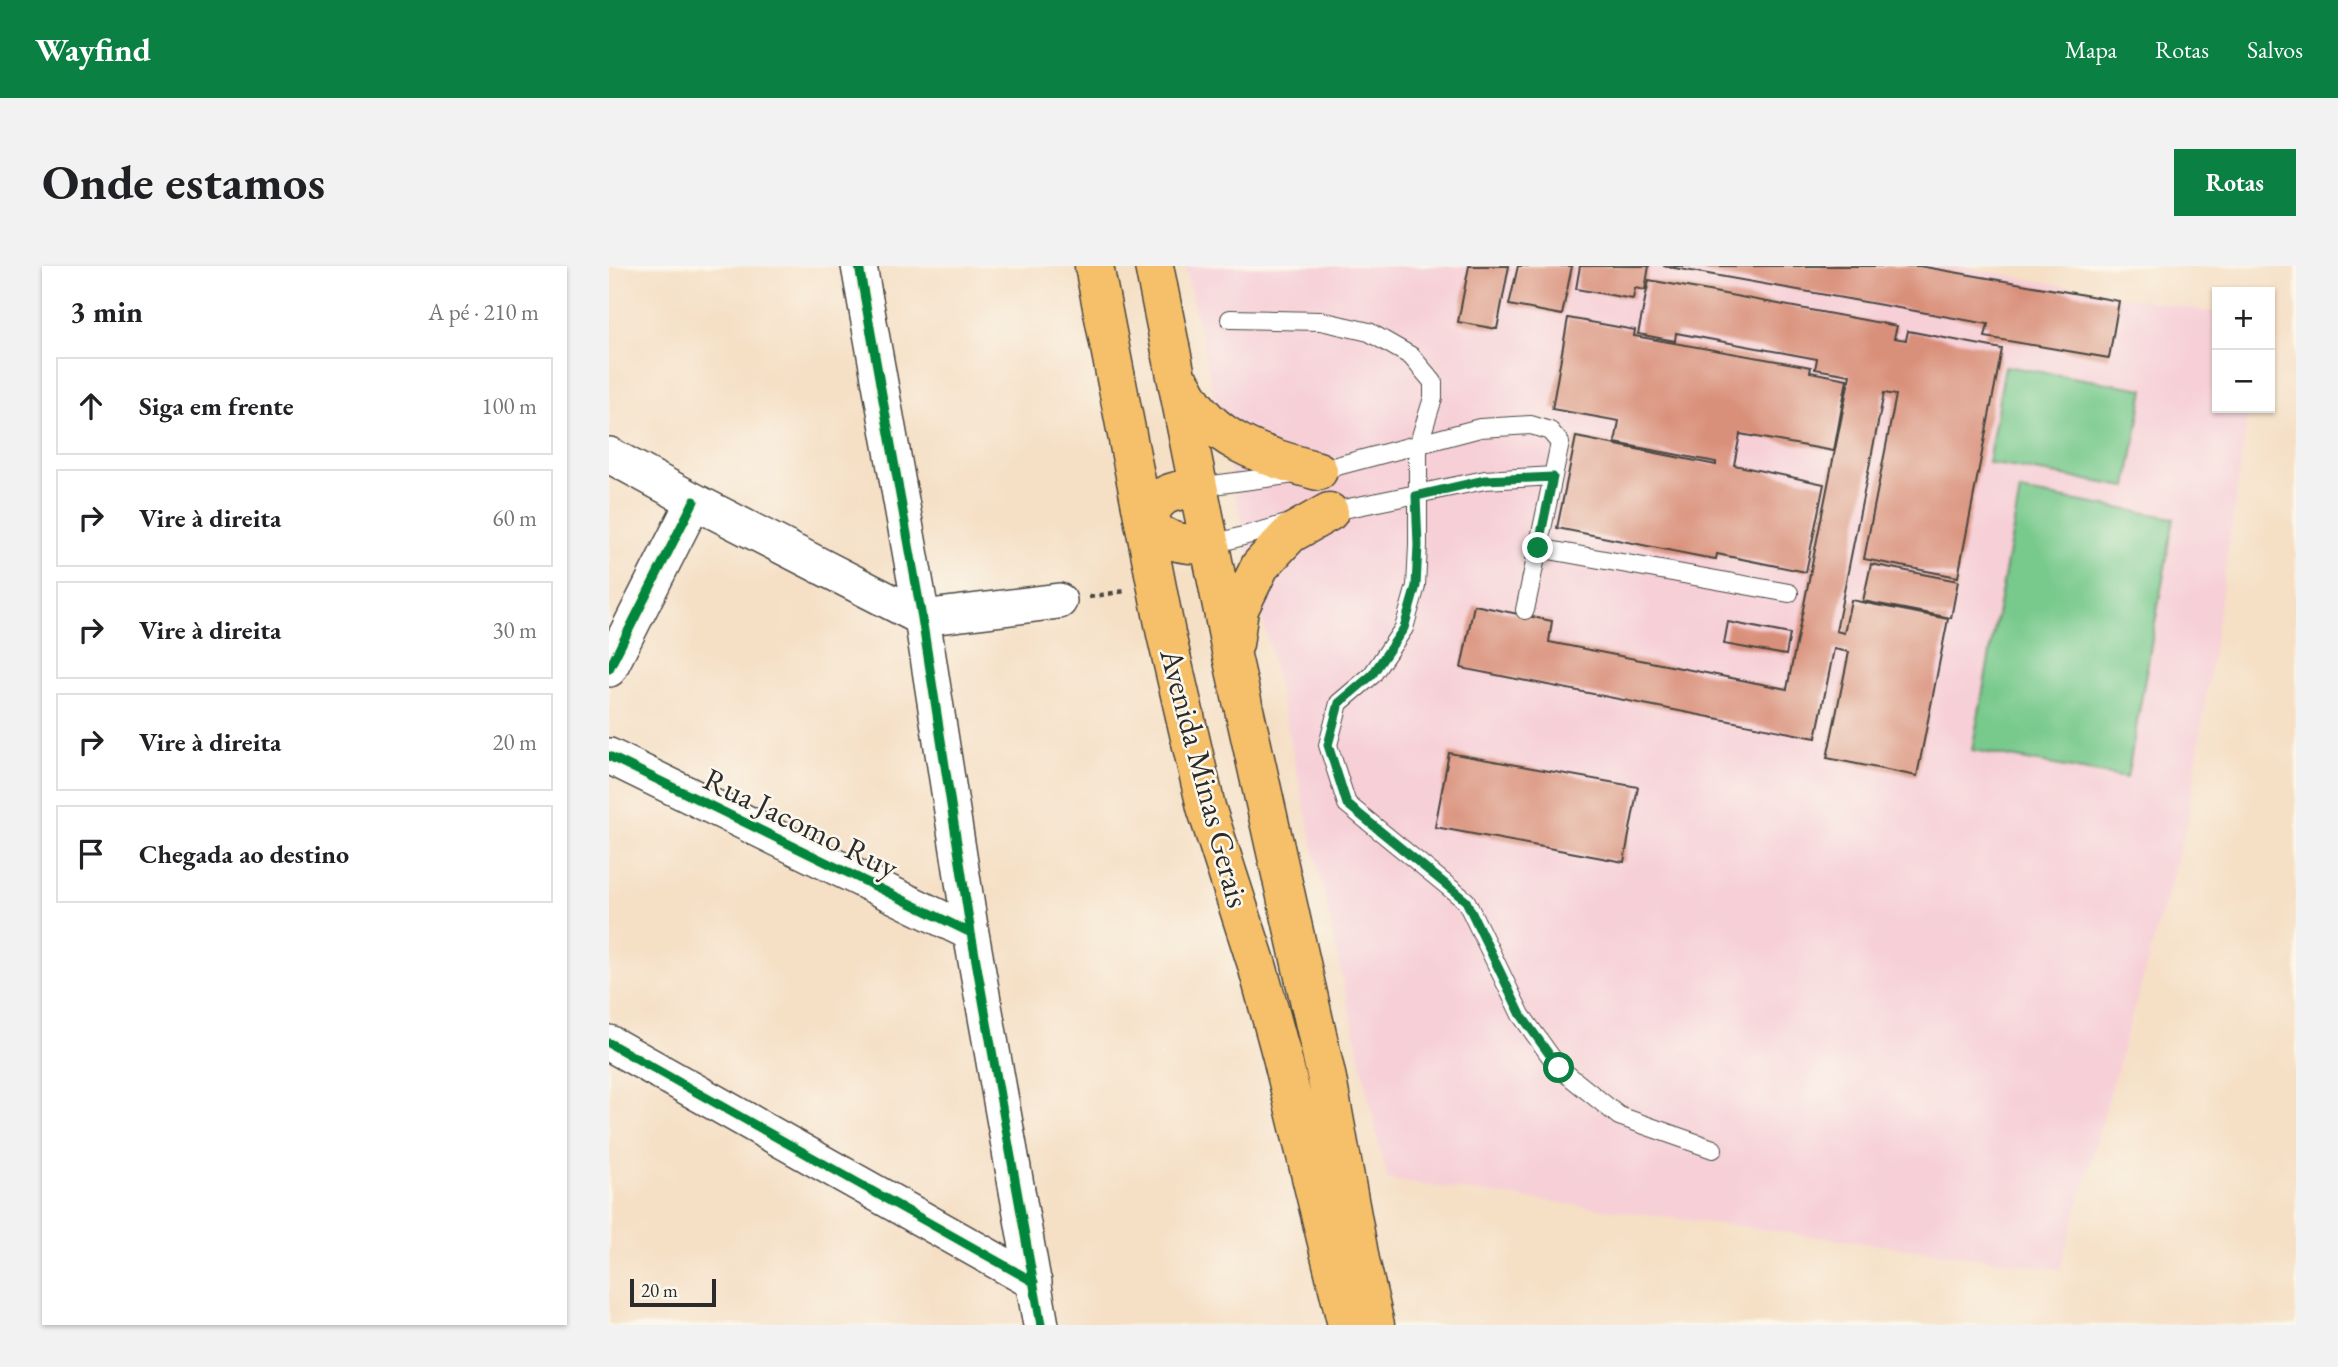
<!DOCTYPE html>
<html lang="pt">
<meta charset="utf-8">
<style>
:root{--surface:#fff;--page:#f2f2f2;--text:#202124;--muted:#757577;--line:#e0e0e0;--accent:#0b8043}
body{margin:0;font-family:"EB Garamond",serif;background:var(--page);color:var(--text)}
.controls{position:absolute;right:21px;top:21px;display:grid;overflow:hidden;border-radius:0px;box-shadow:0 2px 5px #0004}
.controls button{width:63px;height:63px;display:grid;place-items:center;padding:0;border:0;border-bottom:2px solid var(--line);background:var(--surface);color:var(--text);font:35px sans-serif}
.scale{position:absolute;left:21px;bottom:18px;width:86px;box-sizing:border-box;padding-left:7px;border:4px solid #2b2b2b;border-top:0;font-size:19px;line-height:24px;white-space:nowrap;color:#2b2b2b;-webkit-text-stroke:5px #fbf7ec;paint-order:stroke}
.stop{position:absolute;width:21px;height:21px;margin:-16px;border:5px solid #0b8043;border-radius:50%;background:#fff}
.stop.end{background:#0b8043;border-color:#fff;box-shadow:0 2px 7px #0008}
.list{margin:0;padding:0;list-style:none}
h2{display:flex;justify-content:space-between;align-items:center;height:91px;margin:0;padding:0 28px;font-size:30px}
h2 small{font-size:23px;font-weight:400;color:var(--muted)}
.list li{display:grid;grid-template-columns:46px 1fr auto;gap:21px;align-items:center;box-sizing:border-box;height:98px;margin:0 14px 14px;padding:0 14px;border:2px solid var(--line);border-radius:0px}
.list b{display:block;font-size:26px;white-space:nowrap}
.list em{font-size:23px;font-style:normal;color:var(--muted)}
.icon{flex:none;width:38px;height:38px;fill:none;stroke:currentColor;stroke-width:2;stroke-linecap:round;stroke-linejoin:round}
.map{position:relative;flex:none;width:1687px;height:1059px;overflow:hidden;border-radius:0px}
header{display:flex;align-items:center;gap:42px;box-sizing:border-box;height:98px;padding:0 35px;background:var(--accent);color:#fff}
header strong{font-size:33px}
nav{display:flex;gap:38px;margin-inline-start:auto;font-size:24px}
.intro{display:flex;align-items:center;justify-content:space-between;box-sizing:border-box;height:168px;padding:0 42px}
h1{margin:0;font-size:49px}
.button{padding:18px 32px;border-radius:0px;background:var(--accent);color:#fff;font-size:24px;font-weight:700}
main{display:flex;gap:42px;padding:0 42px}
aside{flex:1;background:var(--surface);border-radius:0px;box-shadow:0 2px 5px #0004}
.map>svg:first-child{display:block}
</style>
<header>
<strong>Wayfind</strong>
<nav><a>Mapa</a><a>Rotas</a><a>Salvos</a></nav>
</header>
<div class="intro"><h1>Onde estamos</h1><a class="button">Rotas</a></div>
<main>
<aside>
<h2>3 min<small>A pé · 210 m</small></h2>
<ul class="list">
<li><svg class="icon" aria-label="ahead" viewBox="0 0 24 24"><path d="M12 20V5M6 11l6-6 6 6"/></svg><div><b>Siga em frente</b></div><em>100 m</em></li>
<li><svg class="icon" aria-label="right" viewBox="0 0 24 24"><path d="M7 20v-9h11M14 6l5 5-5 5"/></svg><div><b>Vire à direita</b></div><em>60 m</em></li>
<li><svg class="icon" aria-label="right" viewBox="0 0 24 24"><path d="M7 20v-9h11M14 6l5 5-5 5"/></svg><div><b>Vire à direita</b></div><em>30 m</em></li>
<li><svg class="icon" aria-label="right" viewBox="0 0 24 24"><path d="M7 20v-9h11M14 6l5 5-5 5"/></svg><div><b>Vire à direita</b></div><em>20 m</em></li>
<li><svg class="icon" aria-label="arrive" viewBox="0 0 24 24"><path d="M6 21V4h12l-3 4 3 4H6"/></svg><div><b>Chegada ao destino</b></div></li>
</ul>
</aside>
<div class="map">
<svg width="1687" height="1059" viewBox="0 0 1687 1059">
<rect width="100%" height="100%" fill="#fbf7ec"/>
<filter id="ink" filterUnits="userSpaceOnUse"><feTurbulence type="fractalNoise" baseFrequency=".0143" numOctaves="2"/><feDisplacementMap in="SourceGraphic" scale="14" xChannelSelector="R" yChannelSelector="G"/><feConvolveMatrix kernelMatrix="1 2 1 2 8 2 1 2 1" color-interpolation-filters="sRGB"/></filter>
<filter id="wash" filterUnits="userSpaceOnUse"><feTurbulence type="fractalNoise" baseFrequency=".00686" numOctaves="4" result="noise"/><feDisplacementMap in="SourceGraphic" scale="28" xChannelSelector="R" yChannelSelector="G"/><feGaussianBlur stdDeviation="1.57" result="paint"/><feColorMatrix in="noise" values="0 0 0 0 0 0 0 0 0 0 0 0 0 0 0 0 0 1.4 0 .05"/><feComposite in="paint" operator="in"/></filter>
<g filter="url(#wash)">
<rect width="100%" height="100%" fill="#f5dfc5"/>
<path fill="#f6cfd7" d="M576,0h770l262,47v95h32l-61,412 -128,449 -673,-89z"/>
<path fill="#77c98c" stroke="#517a5c" stroke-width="2" d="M1396,100l139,23 -17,98 -139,-24z
M1411,225l154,27 -47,260 -155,-28z"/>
<g id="blocks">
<path fill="#d9907a" d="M860,0h40l-12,63 -39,-7z
M909,0h54l-10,49 -53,-10z
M971,0h69l-4,24 -10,-2 -2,11 -57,-10z
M1054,0h256l200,35 -10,57 -124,-21 3,-13z
M1040,14l248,46 -3,12 12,2 2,-9 94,18 -44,228 -94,-18 32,-164 -12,-2 -48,238 8,2 7,-33 97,19 -31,157 -90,-18 22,-106 -15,-3 -18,89 -355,-70 13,-63 78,16 -3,21 238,47 63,-314 -35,-6 2,-10 -141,-26 -1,8 -37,-7z
M959,52l67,12 -1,6 177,31 -1,5 37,7 -13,72 -94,-17 -6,31 90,19 -18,88 -89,-18 -1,5 -13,-2 -146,-29 19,-91 140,28v-3l-101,-19 4,-22 -67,-12z
M1262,298l87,17 -7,37 -88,-17z
M1119,356l62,12 -4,21 -62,-11z
M840,487l189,34 -14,75 -189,-35z"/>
</g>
</g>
<g filter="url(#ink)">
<use href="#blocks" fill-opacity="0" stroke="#494642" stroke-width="2"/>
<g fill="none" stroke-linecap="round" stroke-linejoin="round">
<g stroke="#494642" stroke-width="20">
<path id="service" d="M621,53l91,2 48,11 42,24 22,26v16l-15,48v99l-2,41 -12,42 -32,47 -33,28 -11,42 19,59 119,97 55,114 38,53 60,48 94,33
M589,221l120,-16 162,-43 51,-3 19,6 10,12 -35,167
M715,247l161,-33 68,-4
M601,279l81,-22
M929,282l251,45"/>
</g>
<g stroke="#494642" stroke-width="38">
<path id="minor" d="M250,0l63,352 49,315 70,392
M0,189l85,46 228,117 137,-17
M0,403l85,-168
M0,490l362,177
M0,777l425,239"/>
</g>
<g stroke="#494642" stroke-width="41">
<path id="trunk" d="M485,0l72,368 40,173 51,158 25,92 65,268
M545,0l78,390 95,423 33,181 15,65
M574,120c27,55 80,70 135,85
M589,221c-33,6 -38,5 -54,36 23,19 36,22 66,22
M625,378l5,-35 21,-43 30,-32 39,-22"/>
</g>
<path stroke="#494642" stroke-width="4.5" stroke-dasharray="5 5" stroke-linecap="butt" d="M480,331l36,-6"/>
<use href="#service" stroke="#fff" stroke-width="18"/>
<use href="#minor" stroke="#fff" stroke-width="35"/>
<use href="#trunk" stroke="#f6c06b" stroke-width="38"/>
<g stroke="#fbf7ec" stroke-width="13">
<path id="cycleway" d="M250,0l63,352 49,315 70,392
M0,403l85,-168
M0,490l362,177
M0,777l425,239"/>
</g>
<use href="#cycleway" stroke="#00873e" stroke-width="9"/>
</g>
</g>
<g fill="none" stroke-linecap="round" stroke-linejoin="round" filter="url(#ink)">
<path stroke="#0b8043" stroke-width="9" d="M929,282l15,-71 -68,3 -69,16 2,49 -2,41 -12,42 -32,47 -33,28 -11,42 19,59 119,97 55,114 38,53"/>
</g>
<g text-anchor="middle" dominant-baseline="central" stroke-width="5" stroke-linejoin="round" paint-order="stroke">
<g font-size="32" fill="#2b2b2b" stroke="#fbf7ec">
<text transform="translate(596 512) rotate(75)">Avenida Minas Gerais</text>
<text transform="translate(192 557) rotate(26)">Rua Jacomo Ruy</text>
</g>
</g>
</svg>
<div class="controls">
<button>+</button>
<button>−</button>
</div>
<div class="scale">20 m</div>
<div class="stop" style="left:950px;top:802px"></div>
<div class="stop end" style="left:929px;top:282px"></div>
</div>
</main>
